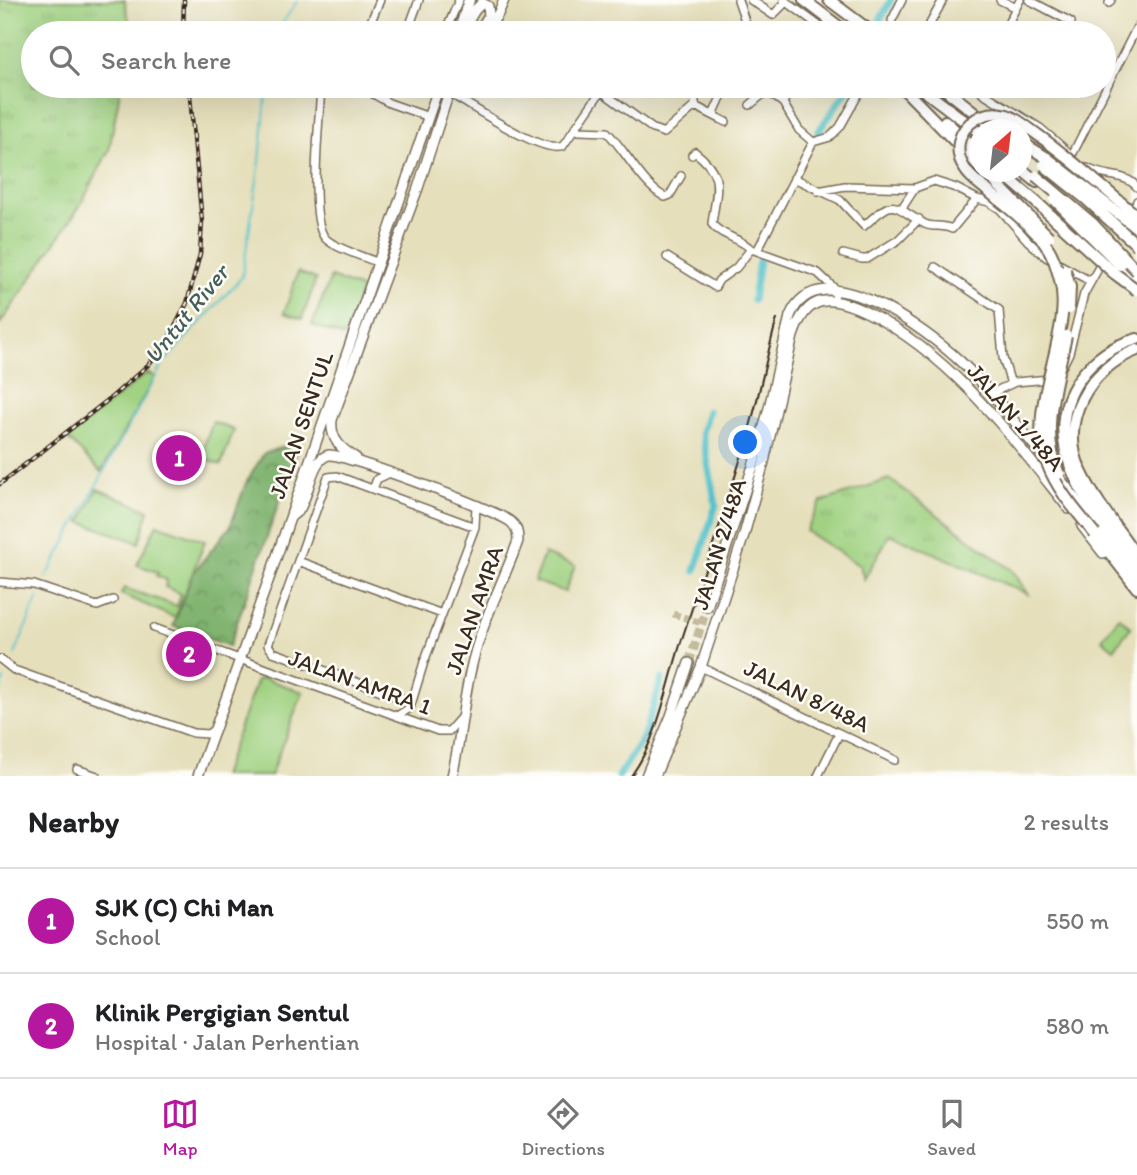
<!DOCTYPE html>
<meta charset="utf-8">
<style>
:root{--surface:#fff;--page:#f6f6f6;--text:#202124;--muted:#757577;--line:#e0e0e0;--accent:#b5179e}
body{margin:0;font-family:Itim,sans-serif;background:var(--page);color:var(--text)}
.compass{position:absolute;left:969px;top:119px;width:63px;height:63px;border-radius:50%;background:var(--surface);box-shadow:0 7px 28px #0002;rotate:28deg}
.you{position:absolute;left:746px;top:443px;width:24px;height:24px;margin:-18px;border:5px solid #fff;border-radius:50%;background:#1a73e8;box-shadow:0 0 0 10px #1a73e833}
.badge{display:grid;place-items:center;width:46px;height:46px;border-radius:50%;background:var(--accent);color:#fff;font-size:23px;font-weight:700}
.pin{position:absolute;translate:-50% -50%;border:4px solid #fff;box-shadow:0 2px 7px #0006}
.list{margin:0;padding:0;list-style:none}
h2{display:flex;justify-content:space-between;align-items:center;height:91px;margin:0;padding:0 28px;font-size:30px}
h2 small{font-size:23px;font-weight:400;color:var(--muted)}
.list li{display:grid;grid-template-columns:46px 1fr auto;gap:21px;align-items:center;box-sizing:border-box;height:105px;padding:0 28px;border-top:2px solid var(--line)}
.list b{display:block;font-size:26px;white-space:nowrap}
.list p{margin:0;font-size:23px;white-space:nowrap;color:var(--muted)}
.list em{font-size:23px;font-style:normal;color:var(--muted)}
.icon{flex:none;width:38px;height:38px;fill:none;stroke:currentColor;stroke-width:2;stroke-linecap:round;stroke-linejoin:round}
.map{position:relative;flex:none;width:1137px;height:776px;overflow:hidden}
.search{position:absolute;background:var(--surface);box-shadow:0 7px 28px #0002;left:21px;right:21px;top:21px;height:77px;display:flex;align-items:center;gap:18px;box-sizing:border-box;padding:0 24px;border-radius:38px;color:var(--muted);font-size:26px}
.sheet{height:301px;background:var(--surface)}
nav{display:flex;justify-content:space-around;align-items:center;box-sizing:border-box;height:98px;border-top:2px solid var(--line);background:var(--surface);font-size:19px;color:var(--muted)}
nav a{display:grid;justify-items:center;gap:4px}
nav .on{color:var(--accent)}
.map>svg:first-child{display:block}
</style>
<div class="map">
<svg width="1137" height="776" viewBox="0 0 1137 776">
<defs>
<pattern id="forest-crowns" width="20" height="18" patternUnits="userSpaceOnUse" patternTransform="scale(1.75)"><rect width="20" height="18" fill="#80b470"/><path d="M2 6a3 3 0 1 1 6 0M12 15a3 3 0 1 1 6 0" fill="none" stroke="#6a935b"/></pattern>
<pattern id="park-tufts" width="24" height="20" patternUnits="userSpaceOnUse" patternTransform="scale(1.75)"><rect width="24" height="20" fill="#a0d282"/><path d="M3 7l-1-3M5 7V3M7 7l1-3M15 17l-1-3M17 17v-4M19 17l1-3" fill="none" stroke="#8bb470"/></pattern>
</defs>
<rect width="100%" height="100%" fill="#fdfcf7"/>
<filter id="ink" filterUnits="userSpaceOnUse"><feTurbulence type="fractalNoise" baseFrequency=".0143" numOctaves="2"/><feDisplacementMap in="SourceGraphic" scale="14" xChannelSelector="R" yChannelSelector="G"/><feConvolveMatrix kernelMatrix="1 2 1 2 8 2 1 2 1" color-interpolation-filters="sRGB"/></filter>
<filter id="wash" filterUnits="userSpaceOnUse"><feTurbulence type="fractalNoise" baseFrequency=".00686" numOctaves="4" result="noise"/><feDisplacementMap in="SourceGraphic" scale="28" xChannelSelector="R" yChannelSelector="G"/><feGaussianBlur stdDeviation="1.57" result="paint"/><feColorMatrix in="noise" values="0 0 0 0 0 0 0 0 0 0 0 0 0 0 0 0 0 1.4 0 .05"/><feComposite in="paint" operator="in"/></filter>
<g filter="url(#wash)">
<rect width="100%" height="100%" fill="#e5dfbb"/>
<path fill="#a0d282" stroke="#6e7e50" stroke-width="2" d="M298,272l18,7 -14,40 -18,-6z
M331,277l31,12 -18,48 -32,-12z
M147,373l8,4 -54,95 -34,-34z
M213,422l21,8 -13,35 -21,-8z
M97,489l52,21 -10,33 -58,-21z
M157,524l48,17 -30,77 -54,-24 3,-6 53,18 4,-12 -16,-7 2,-7 -10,-4 1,-4 -21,-7z
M544,554l31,12 -10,26 -31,-11z
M1119,617l12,10 -17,22 -12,-10z
M263,678l40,14 -33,84h-48l35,-96z"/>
<path fill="url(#forest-crowns)" stroke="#5e6f47" stroke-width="2" d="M299,445l-70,201 -56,-20 20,-53 37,-46 16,-44 18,-30 19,-6z"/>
<path fill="url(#park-tufts)" stroke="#6e7e50" stroke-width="2" d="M0,0h125c0,13 7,23 7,33h-99v53h88l-12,64 -29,56 -80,118z
M889,479l124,92 15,23 -138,-60 -26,45 -4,-13 -54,-35 15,-29z"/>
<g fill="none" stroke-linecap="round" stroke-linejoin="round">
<path stroke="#54c2cb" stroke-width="2" d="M276,33l22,-33
M46,578l117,-215 79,-86 18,-116 7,-75
M15,654l23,-57
M0,691l4,-12"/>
<path stroke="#54c2cb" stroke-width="7" d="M879,22l12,-22
M818,132l32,-46
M753,300l6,-39
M695,571l21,-66 -14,-73 6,-21
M619,776l24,-38 19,-59"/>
</g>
</g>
<g filter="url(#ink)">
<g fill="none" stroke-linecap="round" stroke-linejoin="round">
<path stroke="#c3bb9c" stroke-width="7" stroke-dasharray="7 3.5" stroke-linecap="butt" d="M673,614l29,9"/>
<path stroke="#c3bb9c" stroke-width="9" stroke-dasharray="9 4.5" stroke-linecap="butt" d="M689,663l18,-56"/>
<g stroke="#766955" stroke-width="10">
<path id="minor" d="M738,0l10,30 -6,3
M751,0l22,15 13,-13
M784,0l45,33
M1000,0l16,8
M1029,0l42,22 -5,11
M1109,3l2,-3
M892,20l10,-20
M353,28l10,5
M366,33l14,-33
M407,33l12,-33
M445,33l14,-33
M925,33l18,-33
M1003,33l17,-33
M321,86c-1,28 -13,133 4,152 9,10 40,19 54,25
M359,86l30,17 40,14
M978,86l5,7 57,35 27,23
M449,93c21,11 94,63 114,53l38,-55 52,38 11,4 31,-27v-10l-12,-10
M783,103l8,-17
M750,105l13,-11h8l12,9 16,27 14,12
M695,106l31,16
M713,115l13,-29
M575,128l4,3 28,1c19,19 36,54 58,65l5,-2 11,-19
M692,155l3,-3c31,24 21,38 17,72 9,12 28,14 39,25
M1072,155l65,-128
M1087,168c15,10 38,4 50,19
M794,178l46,22 24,26c33,-31 27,-20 61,-2 8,4 16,0 27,5l25,-30
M818,191l27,-5 70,2 19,-7 22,7 21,11 12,3 11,7 28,32 18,16 44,24
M902,208l13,-20
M1134,208l3,-7
M757,251l61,22 17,16v5
M843,254l19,5h5l31,-19 21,-21
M667,257l48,30 4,-7 17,-12 15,-19 6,2 56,-109 17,-5 10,-10 23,-41
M935,267l64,43 4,48 8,26
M1059,373l10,-20 15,-59 20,-36
M990,394l25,-12 35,-3
M373,489l4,-10 13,-6
M298,561l144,53
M0,582l34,3 63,21 16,-6
M154,628l284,103h11l14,-16
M0,659l14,11 179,63 15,1 8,-6
M701,667l194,93
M412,702l-139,-50 -5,-7 60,-168 9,-1 138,51
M397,716l13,-8 14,-46 51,-135 1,-22
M77,769l20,7
M818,776l21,-42"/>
</g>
<g stroke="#766955" stroke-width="12">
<path id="major" d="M462,32l13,-22 7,-7 6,3 1,9 -11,18
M485,33l13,-19 6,-14
M356,458c-15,-9 -26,-19 -24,-38l86,-232 33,-102
M1054,471l83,106
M291,517c2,-3 6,-5 8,-7 10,-13 12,-52 30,-55 14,-2 169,56 182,67 6,5 7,11 7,19 -13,37 -33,74 -43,112 -12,40 -13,82 -23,123
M1082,526l21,27
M707,607l47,-144 15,-55 21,-92c29,-68 139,16 171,46 31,30 58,65 85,98
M198,776l72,-200 169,-490
M646,776l25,-60 18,-53
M655,776l46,-109 43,-132 20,-73 29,-126c14,-44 39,-41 75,-23 86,44 142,122 201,196"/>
</g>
<g stroke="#766955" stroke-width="14">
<path id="highway" d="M804,0l43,33
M829,0l44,33
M459,33l10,-33
M901,86l78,80
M918,86l61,46
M941,86l56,44
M945,121l34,31
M1021,142l26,16
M1021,169l16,13
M985,172l11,11
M1001,172l34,29
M1120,265l17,18
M1137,339c-23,6 -43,20 -57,39 -48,68 18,137 57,191
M1095,534l42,54
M1137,557c-19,-28 -42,-56 -56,-86 -24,-49 8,-103 56,-121"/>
</g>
<use href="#minor" stroke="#fff" stroke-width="7"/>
<use href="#major" stroke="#fff" stroke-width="9"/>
<use href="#highway" stroke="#fff" stroke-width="10"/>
<path stroke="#3b2a1e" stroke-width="2" d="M631,776c29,-40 36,-93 52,-140 23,-71 48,-141 68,-213 10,-35 16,-70 26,-104"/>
<g stroke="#3b2a1e" stroke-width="4.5">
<path id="rail" d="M183,33l1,-33
M0,484l113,-88 35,-31 19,-23 20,-39 13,-49 2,-33 -13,-135"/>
</g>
<use href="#rail" stroke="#fdfcf7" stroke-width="2" stroke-dasharray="5" stroke-linecap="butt"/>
<g stroke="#766955" stroke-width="14" stroke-linecap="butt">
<path id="highway-bridge" d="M1047,158l90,70
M1044,165l41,33 52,47
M1036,176l56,47 45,48
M996,183l53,54
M1055,200l65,65
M1035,201l79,72 23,17
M1065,270l5,17 -1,22
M1059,474c-20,-43 -2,-94 7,-138
M1095,534c-18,-22 -38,-44 -48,-71 -14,-37 1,-79 9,-115 5,-22 10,-46 4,-68 -4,-15 -7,-27 -17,-39 -15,-19 -36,-34 -55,-50 -8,-7 -18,-13 -23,-22 -12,-18 -7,-39 11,-50 9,-6 20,-7 31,-4 11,4 21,13 31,20 35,25 66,54 99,81"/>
</g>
<use href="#highway-bridge" stroke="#fff" stroke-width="10"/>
</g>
</g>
<g text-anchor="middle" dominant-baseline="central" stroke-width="5" stroke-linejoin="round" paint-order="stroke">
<g font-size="23" fill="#3b2a1e" stroke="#fdfcf7">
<text transform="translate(1016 417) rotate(49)">JALAN 1/48A</text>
<text transform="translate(301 425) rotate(-71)">JALAN SENTUL</text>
<text transform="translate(719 544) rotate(-73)">JALAN 2/48A</text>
<text transform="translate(474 610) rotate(-71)">JALAN AMRA</text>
<text transform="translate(360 682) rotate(20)">JALAN AMRA 1</text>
<text transform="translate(807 696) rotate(26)">JALAN 8/48A</text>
</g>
<g font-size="24" font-style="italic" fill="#445f5b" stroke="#fdfcf7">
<text transform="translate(186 314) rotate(-51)">Untut River</text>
</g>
</g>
</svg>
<svg class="compass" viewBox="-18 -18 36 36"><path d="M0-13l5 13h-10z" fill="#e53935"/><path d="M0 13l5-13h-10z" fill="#757577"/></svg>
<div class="you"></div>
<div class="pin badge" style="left:179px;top:458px">1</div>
<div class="pin badge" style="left:189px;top:654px">2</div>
<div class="search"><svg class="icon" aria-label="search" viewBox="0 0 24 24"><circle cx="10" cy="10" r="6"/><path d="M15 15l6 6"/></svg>Search here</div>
</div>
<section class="sheet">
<h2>Nearby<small>2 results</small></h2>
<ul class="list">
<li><span class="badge">1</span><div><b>SJK (C) Chi Man</b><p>School</p></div><em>550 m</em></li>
<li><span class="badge">2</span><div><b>Klinik Pergigian Sentul</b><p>Hospital · Jalan Perhentian</p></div><em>580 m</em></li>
</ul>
</section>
<nav>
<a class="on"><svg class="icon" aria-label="map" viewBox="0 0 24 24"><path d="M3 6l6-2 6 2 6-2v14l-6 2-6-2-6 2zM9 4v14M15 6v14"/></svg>Map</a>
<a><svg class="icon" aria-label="directions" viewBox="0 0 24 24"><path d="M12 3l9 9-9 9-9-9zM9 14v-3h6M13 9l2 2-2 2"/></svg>Directions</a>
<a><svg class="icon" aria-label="saved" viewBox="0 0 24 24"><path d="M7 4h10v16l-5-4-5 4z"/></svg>Saved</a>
</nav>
